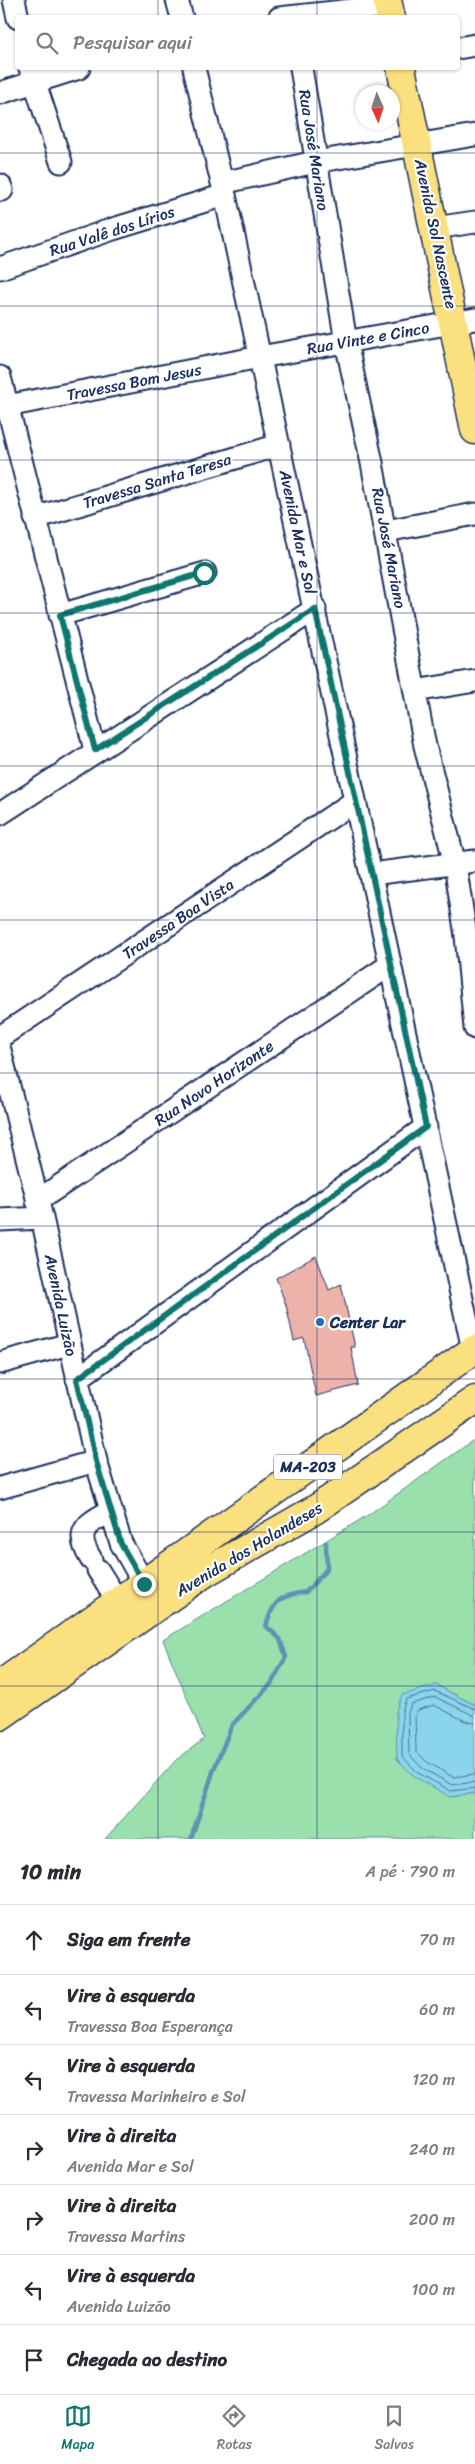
<!DOCTYPE html>
<html lang="pt">
<meta charset="utf-8">
<style>
:root{--surface:#fff;--page:#f7f7f7;--text:#2b2b33;--muted:#7c7c81;--line:#e1e1e2;--accent:#0f766e}
body{margin:0;font-family:Sriracha,sans-serif;background:var(--page);color:var(--text)}
.compass{position:absolute;left:355px;top:85px;width:45px;height:45px;border-radius:50%;background:var(--surface);box-shadow:0 1px 4px #0004;rotate:177deg}
.stop{position:absolute;width:15px;height:15px;margin:-11px;border:4px solid #0f766e;border-radius:50%;background:#fff}
.stop.end{background:#0f766e;border-color:#fff;box-shadow:0 1px 5px #0008}
.list{margin:0;padding:0;list-style:none}
h2{display:flex;justify-content:space-between;align-items:center;height:65px;margin:0;padding:0 20px;font-size:21px}
h2 small{font-size:16px;font-weight:400;color:var(--muted)}
.list li{display:grid;grid-template-columns:32px 1fr auto;gap:15px;align-items:center;box-sizing:border-box;height:70px;padding:0 20px;border-top:1px solid var(--line)}
.list b{display:block;font-size:19px;white-space:nowrap}
.list p{margin:0;font-size:16px;white-space:nowrap;color:var(--muted)}
.list em{font-size:16px;font-style:normal;color:var(--muted)}
.icon{flex:none;width:28px;height:28px;fill:none;stroke:currentColor;stroke-width:2;stroke-linecap:round;stroke-linejoin:round}
.map{position:relative;flex:none;width:475px;height:1839px;overflow:hidden}
.search{position:absolute;background:var(--surface);box-shadow:0 1px 4px #0004;left:15px;right:15px;top:15px;height:55px;display:flex;align-items:center;gap:12px;box-sizing:border-box;padding:0 18px;border-radius:5px;color:var(--muted);font-size:19px}
.sheet{height:555px;background:var(--surface)}
nav{display:flex;justify-content:space-around;align-items:center;box-sizing:border-box;height:70px;border-top:1px solid var(--line);background:var(--surface);font-size:14px;color:var(--muted)}
nav a{display:grid;justify-items:center;gap:2px}
nav .on{color:var(--accent)}
.map>svg:first-child{display:block}
</style>
<div class="map">
<svg width="475" height="1839" viewBox="0 0 475 1839">
<rect width="100%" height="100%" fill="#fff"/>
<filter id="ink" filterUnits="userSpaceOnUse"><feTurbulence type="fractalNoise" baseFrequency=".02" numOctaves="2"/><feDisplacementMap in="SourceGraphic" scale="10" xChannelSelector="R" yChannelSelector="G"/><feConvolveMatrix kernelMatrix="1 2 1 2 8 2 1 2 1" color-interpolation-filters="sRGB"/></filter>
<g filter="url(#ink)">
<path fill="#9ae0ad" stroke="#5a8886" d="M475,1439v266l-39,-20 -38,53 -1,21 53,38 25,-4v46h-370l71,-79 28,-21 -41,-99 205,-125z"/>
<path fill="#8bd5ec" stroke="#5e93b3" d="M436,1685l39,20v88l-25,4 -35,-20 -18,-18 -1,-48 6,-16z"/>
<g fill="none" stroke-linecap="round" stroke-linejoin="round">
<path stroke="#487197" stroke-width="1" d="M475,1709l-40,-18 -29,8 -4,13v44l16,17 33,18 24,-3
M475,1716l-40,-19 -24,7 -3,9 1,41 13,14 30,17 23,-3
M475,1723l-10,-2 -31,-16 -16,5 -3,4 1,37 11,11 26,15 22,-3"/>
<path stroke="#5e93b3" stroke-width="4.5" d="M191,1839l23,-70 18,-44 39,-41 15,-27 -6,-18 -14,-13c7,-25 14,-31 40,-34l21,-23 -1,-26"/>
</g>
<path fill="#edb2aa" stroke="#1b2f5e" d="M316,1256l13,34 12,-6 14,63h-4l7,38 -42,11 -12,-58 -10,3 -8,-36 -10,-27z"/>
<g fill="none" stroke-linecap="round" stroke-linejoin="round">
<g stroke="#1b2f5e" stroke-width="25">
<path id="minor" d="M14,0l4,18
M177,0l5,18
M279,18l110,-12
M458,48l17,-3
M30,68l31,94
M194,68l31,127 248,1155
M301,68l45,274 26,121 53,283 30,118 11,72 9,92
M0,93l79,-25
M222,183l93,-21 160,-27
M0,185l2,5
M435,228l40,-6
M0,268l113,-39 112,-34
M0,377l95,373
M7,406l253,-49 215,-38
M35,518l244,-73
M386,531l89,-17
M60,615l145,-42
M415,691l60,-10
M0,814l315,-205
M371,874l104,-13
M0,1037l355,-236
M0,1050l42,168 54,243 25,82 23,41
M37,1201l353,-236
M0,1220l42,-2
M0,1363l69,-19
M77,1379l349,-252
M0,1488l96,-27
M91,1559c-17,-27 -6,-35 20,-48
M98,1570l20,32"/>
</g>
<g stroke="#1b2f5e" stroke-width="31">
<path id="major" d="M387,0l4,18
M401,68l74,362
M0,1685l475,-336
M0,1716l206,-144 110,-63 159,-109"/>
</g>
<use href="#minor" stroke="#fff" stroke-width="21"/>
<use href="#major" stroke="#fbe080" stroke-width="28"/>
</g>
</g>
<g fill="none" stroke-linecap="round" stroke-linejoin="round" filter="url(#ink)">
<path stroke="#0f766e" stroke-width="6" d="M144,1584l-23,-40 -25,-83 -19,-82 349,-252 -111,-518 -220,141 -35,-135 144,-42"/>
</g>
<path fill="none" stroke="#1b2f5e" stroke-width="1" stroke-opacity="0.55" d="M158,0v18M317,0v18M158,68v1771M317,68v1771M0,153h475M0,306h475M0,460h475M0,613h475M0,766h475M0,920h475M0,1073h475M0,1226h475M0,1379h475M0,1532h475M0,1686h475"/>
<circle fill="#1f6fb2" stroke="#fff" stroke-width="2" cx="320" cy="1322" r="5"/>
<g text-anchor="middle" dominant-baseline="central" stroke-width="4.5" stroke-linejoin="round" paint-order="stroke">
<rect fill="#fff" stroke="#5f6d8e" stroke-width="1" x="274" y="1454.5" width="68" height="25" rx="4"/>
<g font-size="15" font-weight="bold" fill="#1b2f5e">
<text x="308" y="1467">MA-203</text>
</g>
<g font-size="16" fill="#1b2f5e" stroke="#fff">
<text transform="translate(314 150) rotate(81)">Rua José Mariano</text>
<text transform="translate(112 231) rotate(-18)">Rua Valê dos Lírios</text>
<text transform="translate(436 234) rotate(78)">Avenida Sol Nascente</text>
<text transform="translate(368 338) rotate(-10)">Rua Vinte e Cinco</text>
<text transform="translate(134 382) rotate(-11)">Travessa Bom Jesus</text>
<text transform="translate(157 481) rotate(-17)">Travessa Santa Teresa</text>
<text transform="translate(298 532) rotate(78)">Avenida Mar e Sol</text>
<text transform="translate(389 548) rotate(79)">Rua José Mariano</text>
<text transform="translate(178 919) rotate(-34)">Travessa Boa Vista</text>
<text transform="translate(214 1083) rotate(-34)">Rua Novo Horizonte</text>
<text transform="translate(61 1305) rotate(78)">Avenida Luizão</text>
<text transform="translate(249 1549) rotate(-31)">Avenida dos Holandeses</text>
</g>
<g font-size="16" font-weight="bold" fill="#1b2f5e" stroke="#fff" text-anchor="start">
<text x="330" y="1322">Center Lar</text>
</g>
</g>
</svg>
<svg class="compass" viewBox="-18 -18 36 36"><path d="M0-13l5 13h-10z" fill="#e53935"/><path d="M0 13l5-13h-10z" fill="#7c7c81"/></svg>
<div class="stop" style="left:204px;top:573px"></div>
<div class="stop end" style="left:144px;top:1584px"></div>
<div class="search"><svg class="icon" aria-label="search" viewBox="0 0 24 24"><circle cx="10" cy="10" r="6"/><path d="M15 15l6 6"/></svg>Pesquisar aqui</div>
</div>
<section class="sheet">
<h2>10 min<small>A pé · 790 m</small></h2>
<ul class="list">
<li><svg class="icon" aria-label="ahead" viewBox="0 0 24 24"><path d="M12 20V5M6 11l6-6 6 6"/></svg><div><b>Siga em frente</b></div><em>70 m</em></li>
<li><svg class="icon" aria-label="left" viewBox="0 0 24 24"><path d="M17 20v-9H6M10 6l-5 5 5 5"/></svg><div><b>Vire à esquerda</b><p>Travessa Boa Esperança</p></div><em>60 m</em></li>
<li><svg class="icon" aria-label="left" viewBox="0 0 24 24"><path d="M17 20v-9H6M10 6l-5 5 5 5"/></svg><div><b>Vire à esquerda</b><p>Travessa Marinheiro e Sol</p></div><em>120 m</em></li>
<li><svg class="icon" aria-label="right" viewBox="0 0 24 24"><path d="M7 20v-9h11M14 6l5 5-5 5"/></svg><div><b>Vire à direita</b><p>Avenida Mar e Sol</p></div><em>240 m</em></li>
<li><svg class="icon" aria-label="right" viewBox="0 0 24 24"><path d="M7 20v-9h11M14 6l5 5-5 5"/></svg><div><b>Vire à direita</b><p>Travessa Martins</p></div><em>200 m</em></li>
<li><svg class="icon" aria-label="left" viewBox="0 0 24 24"><path d="M17 20v-9H6M10 6l-5 5 5 5"/></svg><div><b>Vire à esquerda</b><p>Avenida Luizão</p></div><em>100 m</em></li>
<li><svg class="icon" aria-label="arrive" viewBox="0 0 24 24"><path d="M6 21V4h12l-3 4 3 4H6"/></svg><div><b>Chegada ao destino</b></div></li>
</ul>
</section>
<nav>
<a class="on"><svg class="icon" aria-label="map" viewBox="0 0 24 24"><path d="M3 6l6-2 6 2 6-2v14l-6 2-6-2-6 2zM9 4v14M15 6v14"/></svg>Mapa</a>
<a><svg class="icon" aria-label="directions" viewBox="0 0 24 24"><path d="M12 3l9 9-9 9-9-9zM9 14v-3h6M13 9l2 2-2 2"/></svg>Rotas</a>
<a><svg class="icon" aria-label="saved" viewBox="0 0 24 24"><path d="M7 4h10v16l-5-4-5 4z"/></svg>Salvos</a>
</nav>
